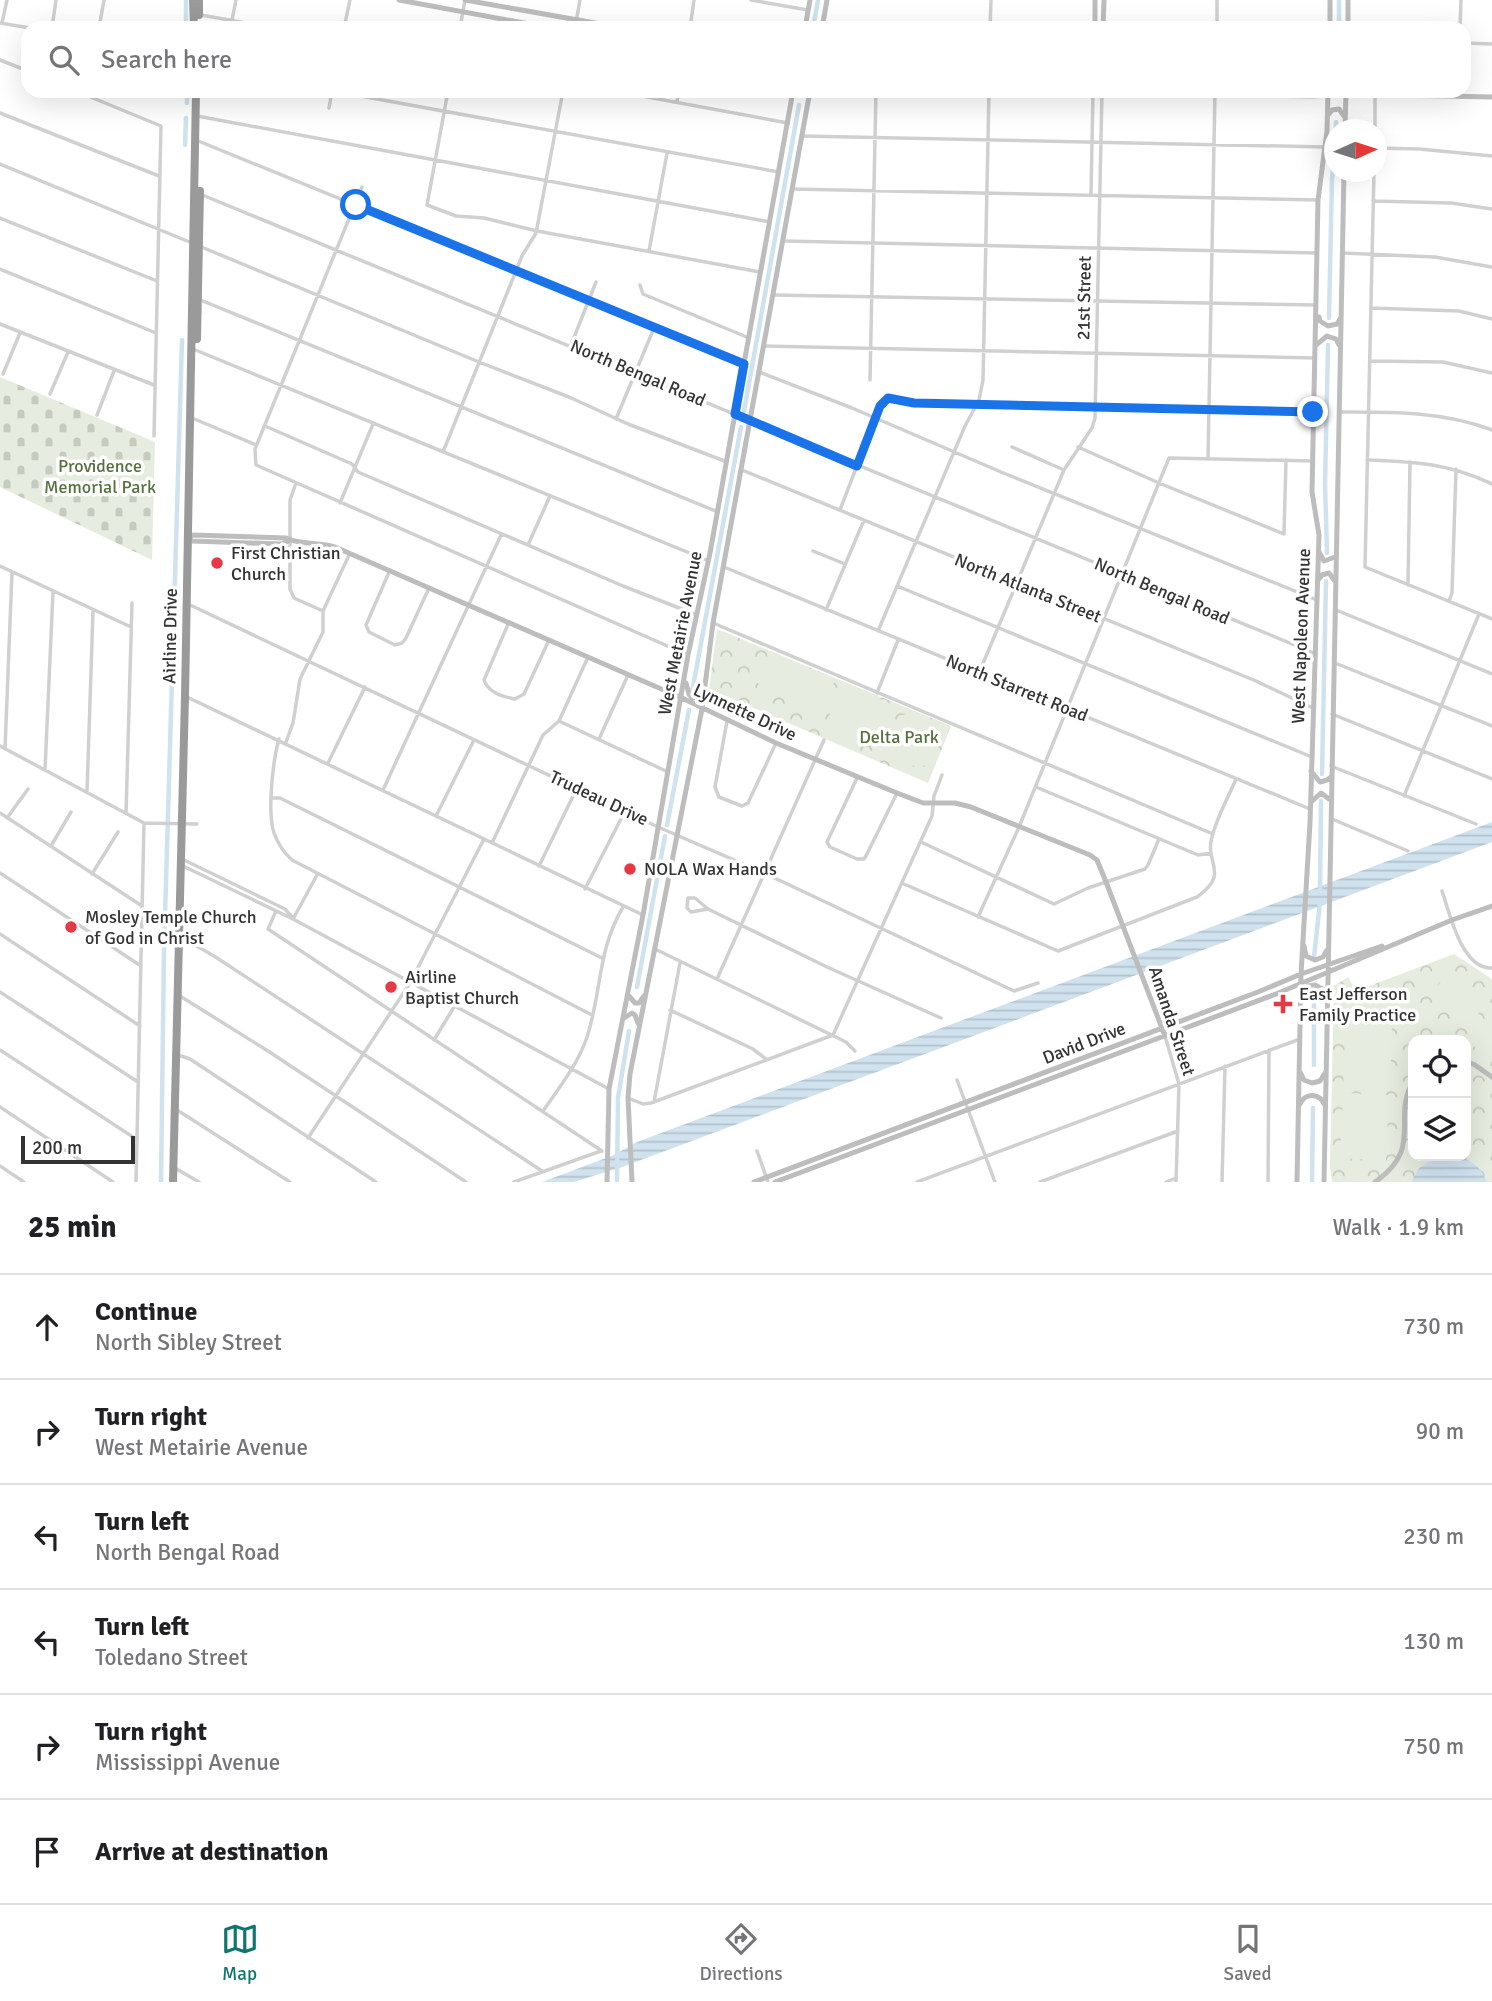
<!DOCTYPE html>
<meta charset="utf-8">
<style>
:root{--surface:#fff;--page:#f6f6f6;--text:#202124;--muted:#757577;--line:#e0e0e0;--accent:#0f766e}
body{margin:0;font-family:Signika,sans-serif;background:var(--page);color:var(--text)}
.controls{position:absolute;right:21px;bottom:21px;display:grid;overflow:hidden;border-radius:14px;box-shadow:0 7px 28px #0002}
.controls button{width:63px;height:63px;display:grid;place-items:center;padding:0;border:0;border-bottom:2px solid var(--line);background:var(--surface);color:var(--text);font:35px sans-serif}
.compass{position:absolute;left:1324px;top:119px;width:63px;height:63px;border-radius:50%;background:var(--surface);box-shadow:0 7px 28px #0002;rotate:87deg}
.scale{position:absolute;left:21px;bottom:18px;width:114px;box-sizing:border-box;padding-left:7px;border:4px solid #333;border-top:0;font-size:19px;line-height:24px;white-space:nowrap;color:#333;-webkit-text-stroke:5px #fff;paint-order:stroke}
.stop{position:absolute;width:21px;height:21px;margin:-16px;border:5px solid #1a73e8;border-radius:50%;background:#fff}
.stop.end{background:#1a73e8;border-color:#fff;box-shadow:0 2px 7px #0008}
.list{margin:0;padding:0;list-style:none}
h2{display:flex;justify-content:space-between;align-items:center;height:91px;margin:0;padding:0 28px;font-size:30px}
h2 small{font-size:23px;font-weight:400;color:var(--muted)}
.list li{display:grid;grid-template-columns:46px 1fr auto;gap:21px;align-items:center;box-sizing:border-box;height:105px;padding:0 28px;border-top:2px solid var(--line)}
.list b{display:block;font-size:26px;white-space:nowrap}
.list p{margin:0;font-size:23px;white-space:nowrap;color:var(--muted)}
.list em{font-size:23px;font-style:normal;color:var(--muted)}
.icon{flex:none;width:38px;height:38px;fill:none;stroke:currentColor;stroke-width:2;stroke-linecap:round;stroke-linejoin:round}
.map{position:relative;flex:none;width:1492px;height:1182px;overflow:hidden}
.search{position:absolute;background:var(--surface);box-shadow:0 7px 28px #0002;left:21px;right:21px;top:21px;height:77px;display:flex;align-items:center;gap:18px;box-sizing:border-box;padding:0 24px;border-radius:21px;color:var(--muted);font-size:26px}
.sheet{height:721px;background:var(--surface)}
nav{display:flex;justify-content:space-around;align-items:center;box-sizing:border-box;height:98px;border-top:2px solid var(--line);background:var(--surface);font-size:19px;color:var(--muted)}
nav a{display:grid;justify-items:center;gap:4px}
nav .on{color:var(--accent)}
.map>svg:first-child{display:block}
</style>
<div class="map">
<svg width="1492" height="1182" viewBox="0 0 1492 1182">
<defs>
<pattern id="forest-crowns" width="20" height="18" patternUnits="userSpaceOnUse" patternTransform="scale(1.75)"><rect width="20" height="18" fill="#e6ecdf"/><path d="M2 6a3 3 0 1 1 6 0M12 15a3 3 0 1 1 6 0" fill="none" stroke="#c6cbc0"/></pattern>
<pattern id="cemetery-stones" width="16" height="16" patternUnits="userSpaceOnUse" patternTransform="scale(1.75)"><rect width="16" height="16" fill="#e6ecdf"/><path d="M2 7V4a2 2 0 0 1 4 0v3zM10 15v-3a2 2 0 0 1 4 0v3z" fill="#c6cbc0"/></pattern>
<pattern id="water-rules" width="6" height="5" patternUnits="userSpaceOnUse" patternTransform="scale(1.75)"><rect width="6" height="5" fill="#cfe2ee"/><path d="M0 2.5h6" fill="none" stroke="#b2c2cd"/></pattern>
</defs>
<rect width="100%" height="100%" fill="#fff"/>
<path fill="url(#forest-crowns)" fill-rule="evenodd" d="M717,629l234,97 -23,57 -219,-94z
M1454,954l38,25v203h-160l-2,-15 4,-181 14,-9 8,14zM1413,1040h53v116h-53z"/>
<path fill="url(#cemetery-stones)" d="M0,377l155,65 -3,118 -152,-73z"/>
<path fill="#e6ecdf" d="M771,651l64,29 -13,34 -63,-29 -1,-3z
M848,684l47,22c-15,34 -39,43 -73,28l17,-43z
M907,714l38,17 -12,28 -11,8h-6l-32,-17 16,-34z
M1448,971l40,28 -18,27 -40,-29z
M1492,1013v46l-21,-15z
M1346,1022l46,2 -2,65 -47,-2z
M1343,1093l46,2 -3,65 -46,-2z"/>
<path fill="url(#water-rules)" d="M1492,822v20l-867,324 -51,16h-32l72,-27 23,-13z
M1438,1156c23,0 39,2 49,26h-76l8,-14z"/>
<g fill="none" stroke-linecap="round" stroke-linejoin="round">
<path stroke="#cfe2ee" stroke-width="4.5" d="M186,0v28
M813,28l5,-28
M1339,28v-28
M187,91v12
M1336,130v-8
M185,145l1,-27
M1329,318l3,-139 2,-21
M744,411l55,-306
M1327,553l-2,-69 3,-139
M692,692l49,-265
M1322,774l4,-193
M667,825l22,-115
M1320,890l1,-89
M1314,957l6,-55
M637,987l28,-151
M1314,988v77
M161,1182l3,-232 18,-610
M617,1182l1,-84 11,-67
M1312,1182l1,-74"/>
<path stroke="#d0d0d0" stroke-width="3.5" d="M751,0l57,10
M201,15l73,13
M232,20l4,-20
M0,23l30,5
M2,23l5,-23
M52,28l4,-28
M99,28l5,-28
M344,28l6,-28
M460,28l5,-28
M575,28l5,-28
M690,28l4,-28
M990,28l1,-28
M1217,28v-28
M1460,28l1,-28
M1464,43l28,1
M0,60l28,11
M76,91l85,35 -7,310
M333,91l446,81
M448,91l-21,114 29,11 28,2 53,13 223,41
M615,91l173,32
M677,102l2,-11
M329,108l3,-17
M0,113l159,63
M197,116l573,106
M1375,130v-35
M802,136l523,11
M196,140l548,224
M1376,148l43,1 73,7
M0,164l192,79
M1374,172l-9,395 127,52
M362,187l-107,262 1,16 432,190
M792,189l526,11
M200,194l1114,459
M1091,194l2,-102
M1373,201l78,2 41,6
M0,218l157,63
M784,241l533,12
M199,246l280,116 90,35 59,27 99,38
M649,251l18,-98
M1342,253l93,4 57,10
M0,269l156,64
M640,285l3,9 106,44
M774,295l542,10
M198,299l520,213
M1371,308l88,3 33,8
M0,324l154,61
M571,345l25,-63
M763,346l551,12
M193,349l516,212
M1370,361l73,1 49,11
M759,372l93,36 149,64 316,128
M3,374l17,-41
M870,380l6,-289
M50,394l18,-42
M1339,412c52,0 104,-1 153,18
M97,415l17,-44
M192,418l64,27
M616,419l38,-91
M265,426l87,38 6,8 265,114 74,29
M1012,447l52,23
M1078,447l81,36 125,51 2,-74
M443,452l79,-196 14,-23 27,-142
M1208,459l7,-368
M1367,460c48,2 81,3 125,24
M742,470l514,211 57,27
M296,483l-6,17v89l4,9 29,13
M340,503l33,-79
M840,510l40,-104 8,-8 25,5 400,9
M528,545l22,-49
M813,551l32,13
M0,566l131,61
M724,567l586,242
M390,570l-24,55 3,7 26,13 7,-2 4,-5 23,-50
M1408,585l2,-123
M897,586l415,171
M1449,601l3,-8 4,-124
M188,604l470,223 106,46 250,118 24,-8
M826,610l38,-90
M1336,610l156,64
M509,622l-25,58c4,12 19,17 31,19l9,-5 25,-54
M713,623l500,211
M878,631l87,-205 14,-26 4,-20 6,-289
M1335,663l157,63
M979,673l85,-203 28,-42 3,-10 7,-326
M877,693l21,-53
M187,697l456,218
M1332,714l160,65
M559,721l109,51
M727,721l-12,66 4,10 23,9 6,-3 28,-60
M279,739c-6,21 -12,73 -5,94 4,11 9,19 18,27l300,155
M599,739l29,-64
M286,742l7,-19 7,-44 23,-47v-21l27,-58
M0,746l144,77 53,1
M5,749l7,-177
M328,763l37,-76
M1331,766l145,58
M45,770l8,-178
M857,778l-30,64 3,5 27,12h7l2,-3 31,-63
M1036,787l162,68 13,-2
M383,790l118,-255
M87,792l6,-181
M1404,796l75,-182
M273,798h7l322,160
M0,813l142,93
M126,814l6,-211
M436,816l38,-76
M7,818l21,-29
M1332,819l76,32
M921,842l133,62 34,-16 57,-19 3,-4 11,-26
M492,843l51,-108 16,-14 29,-64
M51,846l20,-34
M182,859l103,50 7,8
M183,866l110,53 316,170
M539,866l38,-78
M0,873l141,93
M92,874l26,-42
M904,884l154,67 139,-54c34,-24 7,-34 15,-60 5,-20 16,-39 24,-58
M585,889l40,-78
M1442,891c8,23 20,79 50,77
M708,909l-17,3 -4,-4 1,-10h7l13,11 119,58 114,51
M276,911l-8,18 334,222
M978,917l41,-90 150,-369 144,3
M293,919l24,-44
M0,934l140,92
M181,937l33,19 328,215
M655,949l191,93 9,9
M717,979l107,-239
M0,992l138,90
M180,996l88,55 198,131
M670,1010l83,39 13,10
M1165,1036l14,48 -3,98
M434,1040l20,-33
M0,1050l136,89
M181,1056l9,3 186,123
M957,1080l38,102
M628,1098l15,6 8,-1 182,-68 99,-219 2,-20 8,-21
M654,1102l26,-139
M0,1107l113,75
M177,1110l113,72
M543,1111c16,-23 35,-47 44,-74 15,-46 10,-86 36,-130
M308,1138l102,-155 74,-144
M757,1151l11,31
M0,1166l24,16
M175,1168l24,14
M136,1182l8,-359
M514,1182l87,-31
M917,1182l383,-143
M1040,1182l138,-51
M1166,1182l10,-4
M1222,1182l3,-116
M1268,1182l1,-132"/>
<path stroke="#bdbdbd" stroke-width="5" d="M399,0l152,28
M465,0l158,28
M805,28l5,-28
M822,28l5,-28
M1095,28v-28
M1103,28l1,-28
M1330,28v-28
M1348,28v-28
M1054,91l259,5 33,-2 146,3
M1329,114l3,-4 7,-1 5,7
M1345,130l1,-39
M1319,317l1,4 8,5 9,-2 3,-5
M1316,345l11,-9 9,3 3,6
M187,538l6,-3 93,3c14,7 34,4 49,9l347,151 94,45 121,50 26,10h32l16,4 119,48 7,5 9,22 59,154
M187,538l5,3 90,3 8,-4
M1319,552l5,9 11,-4
M1319,579l3,-4 7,-2 5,7
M686,683l3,11 3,4 7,-1 3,-7
M1311,771l9,11 7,-2 4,-3
M1311,802l10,-9 8,6
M1304,946l2,10 9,4 8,-3 4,-7
M1303,995l5,-9 7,-1 9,5 4,6
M629,996l6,7h4l5,-7
M624,1018l8,-5 3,2 3,8
M1466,1061l9,4 17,12
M1300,1072l4,8 8,3 8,-2 5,-8
M1300,1104c4,-9 13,-11 21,-5l3,5
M607,1182l2,-93 34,-174 45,-260 22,-102 83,-462
M632,1182l-4,-84 2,-24 72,-365 11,-86 97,-532
M754,1182l504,-190 43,-18 81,-28
M775,1182l501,-188 176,-74 40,-14
M1297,1182l4,-208 9,-151 9,-288 -7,-43 6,-292 9,-69 1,-40
M1324,1182l20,-1010
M1375,1182c50,-35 16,-64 38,-100"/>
<path stroke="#9a9a9a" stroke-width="8" d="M193,0l1,28
M199,15v-15
M197,339l3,-148
M173,1182l12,-486 11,-605"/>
</g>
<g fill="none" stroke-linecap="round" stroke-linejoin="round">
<path stroke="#1a73e8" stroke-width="9" d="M356,205l388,159 -9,50 122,52 23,-60 8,-8 26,5 399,9"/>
</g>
<g fill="#e63946" stroke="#fff" stroke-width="2.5">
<circle cx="217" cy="563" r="7"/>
<circle cx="630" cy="869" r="7"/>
<circle cx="71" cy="927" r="7"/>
<circle cx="391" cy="987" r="7"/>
<path d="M1279.5 993.5h7v7h7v7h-7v7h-7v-7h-7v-7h7z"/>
</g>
<g text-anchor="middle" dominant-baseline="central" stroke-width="7" stroke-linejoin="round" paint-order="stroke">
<g font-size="18" fill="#333" stroke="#fff">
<text transform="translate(1084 298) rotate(-89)">21st Street</text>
<text transform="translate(638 373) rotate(23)">North Bengal Road</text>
<text transform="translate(1028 588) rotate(22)">North Atlanta Street</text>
<text transform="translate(1162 591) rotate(23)">North Bengal Road</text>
<text transform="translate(680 633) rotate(-79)">West Metairie Avenue</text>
<text transform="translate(170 636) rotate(-89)">Airline Drive</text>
<text transform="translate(1301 636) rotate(-88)">West Napoleon Avenue</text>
<text transform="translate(1017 688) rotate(22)">North Starrett Road</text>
<text transform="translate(745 712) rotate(25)">Lynnette Drive</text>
<text transform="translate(599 798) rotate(25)">Trudeau Drive</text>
<text transform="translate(1172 1021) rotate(72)">Amanda Street</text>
<text transform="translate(1084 1043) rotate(-21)">David Drive</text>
</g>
<g font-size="18" fill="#56703f" stroke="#fff">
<text x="100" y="466">Providence<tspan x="100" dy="21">Memorial Park</tspan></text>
<text x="899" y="737">Delta Park</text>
</g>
<g font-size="18" fill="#333" stroke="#fff" text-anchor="start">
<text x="231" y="553">First Christian<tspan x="231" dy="21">Church</tspan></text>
<text x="644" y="869">NOLA Wax Hands</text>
<text x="85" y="917">Mosley Temple Church<tspan x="85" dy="21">of God in Christ</tspan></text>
<text x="405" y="977">Airline<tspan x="405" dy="21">Baptist Church</tspan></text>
<text x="1299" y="994">East Jefferson<tspan x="1299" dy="21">Family Practice</tspan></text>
</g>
</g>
</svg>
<div class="controls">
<button><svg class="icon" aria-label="locate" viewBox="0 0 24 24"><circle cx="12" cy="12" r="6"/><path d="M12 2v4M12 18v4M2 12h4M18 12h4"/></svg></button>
<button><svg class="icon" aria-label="layers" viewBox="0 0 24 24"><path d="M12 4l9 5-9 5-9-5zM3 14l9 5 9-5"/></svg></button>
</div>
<svg class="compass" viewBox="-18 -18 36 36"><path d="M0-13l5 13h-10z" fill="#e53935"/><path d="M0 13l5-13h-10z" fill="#757577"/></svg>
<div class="scale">200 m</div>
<div class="stop" style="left:356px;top:205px"></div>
<div class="stop end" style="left:1313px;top:412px"></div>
<div class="search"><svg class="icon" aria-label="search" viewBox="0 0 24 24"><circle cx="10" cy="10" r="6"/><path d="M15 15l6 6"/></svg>Search here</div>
</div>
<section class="sheet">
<h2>25 min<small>Walk · 1.9 km</small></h2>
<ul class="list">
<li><svg class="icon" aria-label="ahead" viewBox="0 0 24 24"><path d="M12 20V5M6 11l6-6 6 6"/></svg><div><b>Continue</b><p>North Sibley Street</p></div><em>730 m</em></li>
<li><svg class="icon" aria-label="right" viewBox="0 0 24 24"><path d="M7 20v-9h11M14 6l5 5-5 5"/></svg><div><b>Turn right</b><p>West Metairie Avenue</p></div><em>90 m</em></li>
<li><svg class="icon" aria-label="left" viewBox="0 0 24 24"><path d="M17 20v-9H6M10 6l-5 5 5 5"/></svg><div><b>Turn left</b><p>North Bengal Road</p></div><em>230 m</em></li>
<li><svg class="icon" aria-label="left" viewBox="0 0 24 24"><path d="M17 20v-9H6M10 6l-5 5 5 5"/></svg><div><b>Turn left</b><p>Toledano Street</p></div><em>130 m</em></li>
<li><svg class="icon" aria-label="right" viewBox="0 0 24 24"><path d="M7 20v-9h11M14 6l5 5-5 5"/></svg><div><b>Turn right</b><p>Mississippi Avenue</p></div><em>750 m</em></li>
<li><svg class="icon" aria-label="arrive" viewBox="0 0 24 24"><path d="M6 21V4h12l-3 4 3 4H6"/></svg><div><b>Arrive at destination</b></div></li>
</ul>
</section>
<nav>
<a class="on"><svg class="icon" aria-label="map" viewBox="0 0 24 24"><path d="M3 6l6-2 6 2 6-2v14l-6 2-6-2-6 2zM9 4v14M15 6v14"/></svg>Map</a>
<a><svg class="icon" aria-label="directions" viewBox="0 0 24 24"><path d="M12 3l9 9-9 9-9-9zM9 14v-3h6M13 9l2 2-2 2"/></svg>Directions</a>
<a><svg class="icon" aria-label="saved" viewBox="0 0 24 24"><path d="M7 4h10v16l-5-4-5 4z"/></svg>Saved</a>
</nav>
